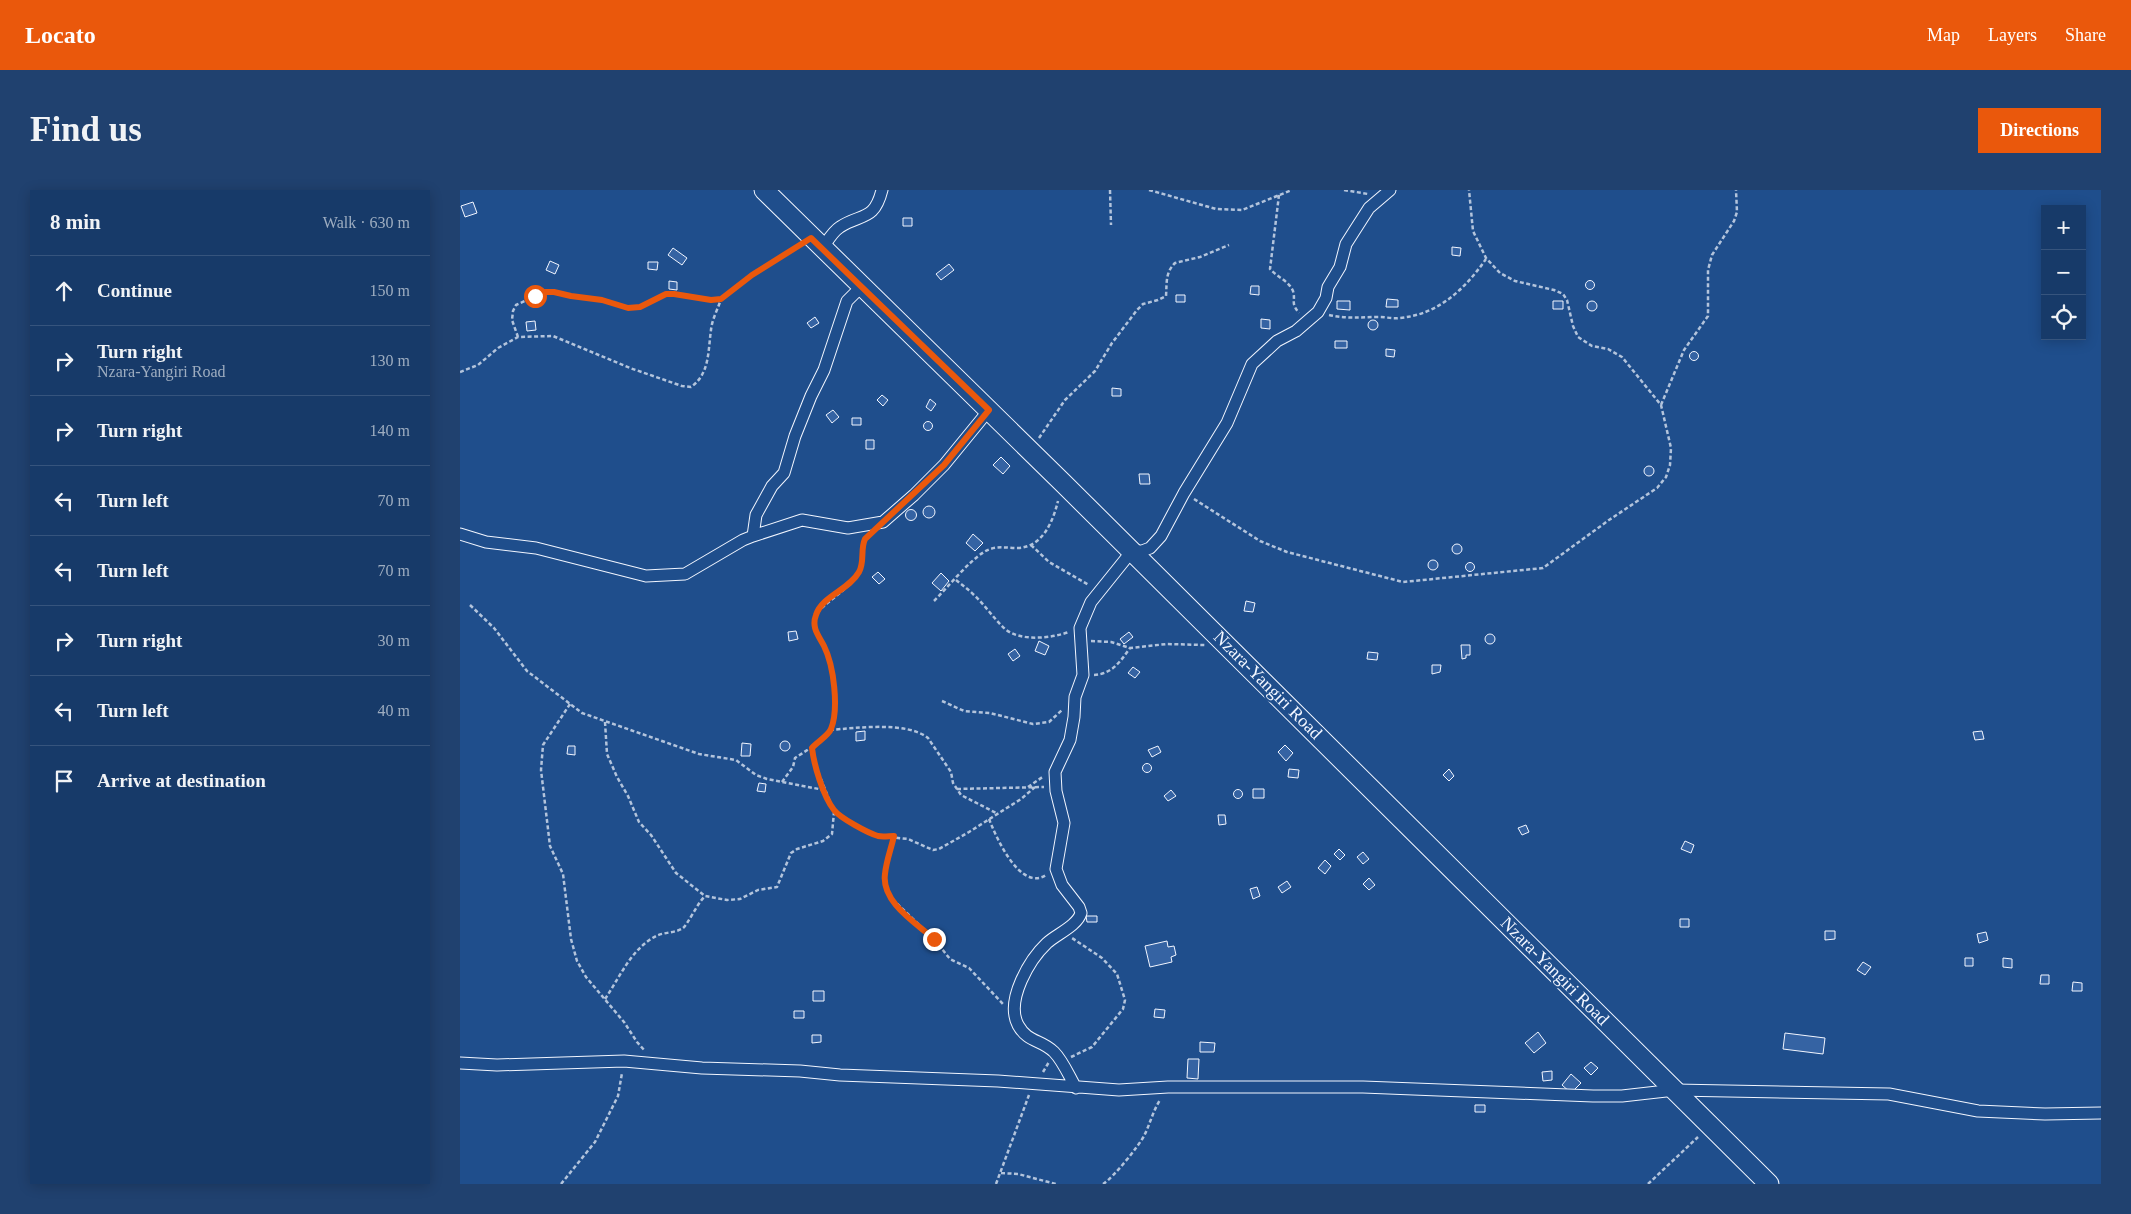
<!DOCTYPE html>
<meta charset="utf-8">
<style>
:root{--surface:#173a69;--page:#20416f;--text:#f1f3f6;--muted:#9eadc0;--line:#36547d;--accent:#ea580c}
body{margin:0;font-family:"Times New Roman",serif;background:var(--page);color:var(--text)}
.controls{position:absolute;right:15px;top:15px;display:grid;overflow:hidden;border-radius:0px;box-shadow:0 2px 12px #0003}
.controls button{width:45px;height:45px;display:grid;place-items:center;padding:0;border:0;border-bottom:1px solid var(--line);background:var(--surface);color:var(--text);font:25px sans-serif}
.stop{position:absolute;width:15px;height:15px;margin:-11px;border:4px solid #ea580c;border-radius:50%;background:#fff}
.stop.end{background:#ea580c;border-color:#fff;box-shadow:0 1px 5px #0008}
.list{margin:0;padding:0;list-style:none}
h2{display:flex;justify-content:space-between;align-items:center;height:65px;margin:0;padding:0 20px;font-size:21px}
h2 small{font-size:16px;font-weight:400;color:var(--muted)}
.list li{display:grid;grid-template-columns:32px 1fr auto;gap:15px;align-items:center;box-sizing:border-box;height:70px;padding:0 20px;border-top:1px solid var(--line)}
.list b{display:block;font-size:19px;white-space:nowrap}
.list p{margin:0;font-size:16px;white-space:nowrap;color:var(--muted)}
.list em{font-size:16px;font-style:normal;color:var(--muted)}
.icon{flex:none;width:28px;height:28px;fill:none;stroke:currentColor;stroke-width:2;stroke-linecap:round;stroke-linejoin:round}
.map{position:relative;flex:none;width:1641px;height:994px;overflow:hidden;border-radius:0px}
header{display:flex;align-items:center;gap:30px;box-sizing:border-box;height:70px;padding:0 25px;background:var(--accent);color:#fff}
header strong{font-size:24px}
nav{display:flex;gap:28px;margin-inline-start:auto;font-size:18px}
.intro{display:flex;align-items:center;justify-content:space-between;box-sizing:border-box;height:120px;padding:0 30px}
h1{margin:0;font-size:35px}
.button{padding:12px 22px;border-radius:0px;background:var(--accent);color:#fff;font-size:18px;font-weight:700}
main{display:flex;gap:30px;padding:0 30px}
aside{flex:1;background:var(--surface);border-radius:0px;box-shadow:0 2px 12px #0003}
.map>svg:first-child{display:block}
</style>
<header>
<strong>Locato</strong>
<nav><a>Map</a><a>Layers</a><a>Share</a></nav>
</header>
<div class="intro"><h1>Find us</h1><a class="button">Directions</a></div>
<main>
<aside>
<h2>8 min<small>Walk · 630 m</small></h2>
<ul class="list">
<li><svg class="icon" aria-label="ahead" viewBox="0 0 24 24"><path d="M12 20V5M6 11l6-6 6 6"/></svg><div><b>Continue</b></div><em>150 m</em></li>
<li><svg class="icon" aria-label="right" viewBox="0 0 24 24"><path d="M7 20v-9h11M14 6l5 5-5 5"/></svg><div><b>Turn right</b><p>Nzara-Yangiri Road</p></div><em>130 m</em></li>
<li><svg class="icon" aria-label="right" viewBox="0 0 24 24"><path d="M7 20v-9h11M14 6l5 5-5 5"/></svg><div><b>Turn right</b></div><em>140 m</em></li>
<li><svg class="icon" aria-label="left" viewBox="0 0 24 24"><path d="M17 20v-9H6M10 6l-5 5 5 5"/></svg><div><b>Turn left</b></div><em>70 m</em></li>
<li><svg class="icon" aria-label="left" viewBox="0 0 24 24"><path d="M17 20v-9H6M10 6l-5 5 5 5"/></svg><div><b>Turn left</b></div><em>70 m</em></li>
<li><svg class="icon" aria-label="right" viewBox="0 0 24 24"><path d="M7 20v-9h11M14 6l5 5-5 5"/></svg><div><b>Turn right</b></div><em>30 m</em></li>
<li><svg class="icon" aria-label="left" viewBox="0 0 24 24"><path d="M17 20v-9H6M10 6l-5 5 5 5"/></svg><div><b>Turn left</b></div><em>40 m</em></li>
<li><svg class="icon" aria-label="arrive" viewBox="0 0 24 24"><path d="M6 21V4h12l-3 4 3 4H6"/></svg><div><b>Arrive at destination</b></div></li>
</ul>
</aside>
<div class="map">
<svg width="1641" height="994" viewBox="0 0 1641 994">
<rect width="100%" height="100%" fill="#1f4e8c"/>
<path fill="#3563a3" stroke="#f2f6ff" d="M13,12l4,11 -12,4 -4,-11z
M443,28h9v8h-9z
M992,57l9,1 -1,8 -8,-1z
M213,58l14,10 -5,7 -14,-10z
M90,71l9,4 -4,9 -9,-4z
M188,72h10l-1,8 -9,-1z
M489,74l5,6 -13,10 -5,-6z
M1125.5 95a4.5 4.5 0 1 1 9 0a4.5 4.5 0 1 1-9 0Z
M209,91l8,1v8l-8,-1z
M791,96h8v9l-9,-1z
M716,105h9v7h-9z
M927,109l11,1v7h-12z
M877,111h13v9l-13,-1z
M1093,111h10v8h-10z
M1127 116a5 5 0 1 1 10 0a5 5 0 1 1-10 0Z
M355,127l4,6 -8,5 -4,-5z
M801,129l9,1v9l-9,-1z
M908 135a5 5 0 1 1 10 0a5 5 0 1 1-10 0Z
M75,131l1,9 -9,1 -1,-9z
M875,151h12v7h-12z
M926,159l9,1 -1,7 -8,-1z
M1229.5 166a4.5 4.5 0 1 1 9 0a4.5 4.5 0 1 1-9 0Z
M652,198l9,1v7h-9z
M422,205l6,5 -5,6 -6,-6z
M470,209l6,5 -5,7 -5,-4z
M373,220l6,7 -7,6 -6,-8z
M392,228h9v7h-9z
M463.5 236a4.5 4.5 0 1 1 9 0a4.5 4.5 0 1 1-9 0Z
M406,250h8v9h-8z
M541,267l9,9 -7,8 -10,-9z
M1184 281a5 5 0 1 1 10 0a5 5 0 1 1-10 0Z
M679,284h10l1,10h-10z
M463 322a6 6 0 1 1 12 0a6 6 0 1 1-12 0Z
M445.5 325a5.5 5.5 0 1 1 11 0a5.5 5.5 0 1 1-11 0Z
M513,344l10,9 -8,8 -9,-8z
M992 359a5 5 0 1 1 10 0a5 5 0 1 1-10 0Z
M968 375a5 5 0 1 1 10 0a5 5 0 1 1-10 0Z
M1005.5 377a4.5 4.5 0 1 1 9 0a4.5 4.5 0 1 1-9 0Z
M418,382l7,7 -6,5 -7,-7z
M481,383l8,8 -8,10 -9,-8z
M786,411l9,2 -2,9 -9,-1z
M336,441l2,8 -9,2 -1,-9z
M669,442l4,5 -9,7 -4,-5z
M1025 449a5 5 0 1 1 10 0a5 5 0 1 1-10 0Z
M579,451l10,5 -4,9 -10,-4z
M1001,455h9v10h-4v3l-4,1z
M555,459l5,7 -7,5 -5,-7z
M908,462l10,1 -1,7 -10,-1z
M972,475h9l-1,7 -8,2z
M673,477l7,5 -5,6 -7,-5z
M405,541v9l-9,1v-9z
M1522,541l2,8 -9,1 -2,-8z
M320 556a5 5 0 1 1 10 0a5 5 0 1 1-10 0Z
M282,553l9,1 -1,12h-9z
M825,555l8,8 -7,8 -8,-9z
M108,556h7v9l-8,-1z
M698,556l3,6 -9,5 -4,-7z
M682.5 578a4.5 4.5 0 1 1 9 0a4.5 4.5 0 1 1-9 0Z
M829,579l10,1 -1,8 -10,-1z
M989,579l5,7 -5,5 -6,-6z
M299,593l7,1 -1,8 -8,-1z
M793,599h11v9h-11z
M773.5 604a4.5 4.5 0 1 1 9 0a4.5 4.5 0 1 1-9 0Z
M711,600l5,6 -8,5 -4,-5z
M758,625h7l1,9 -7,1z
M1066,635l3,7 -7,3 -4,-7z
M1225,651l9,4 -3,8 -10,-4z
M879,659l6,6 -5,5 -6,-6z
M903,662l6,7 -6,5 -6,-7z
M865,670l6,6 -6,8 -7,-6z
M909,688l6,7 -6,5 -6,-6z
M827,691l4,6 -9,6 -4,-6z
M797,697l3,9 -7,3 -3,-10z
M626,726h11v6h-10z
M1220,729h9v8h-9z
M1365,741h10v8l-10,1z
M1526,742l2,8 -9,3 -2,-9z
M707,751l1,6 6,-1 2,9 -5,2 1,5 -22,5 -5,-21z
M1505,768h8v8h-8z
M1543,768l9,1v9l-9,-1z
M1403,772l8,5 -6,8 -8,-5z
M1581,785h8v9h-9z
M1613,792l9,1v8h-10z
M353,801h11v10h-11z
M695,819l10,1 -1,8 -10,-1z
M334,821h10v7h-10z
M1078,842l8,11 -12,10 -9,-10z
M1325,843l40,5 -2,16 -40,-5z
M352,845h9v7l-9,1z
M740,852l15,1 -1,9h-14z
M728,869h11l-1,20 -11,-1z
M1131,872l7,6 -7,7 -7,-7z
M1092,881v9l-9,1 -1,-9z
M1111,884l10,9 -10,10 -9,-8z
M1015,915h10v7h-10z"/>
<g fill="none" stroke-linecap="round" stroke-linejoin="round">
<g stroke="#f2f6ff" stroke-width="13">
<path id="street" d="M362,59c5,-7 10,-17 18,-22 21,-14 34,-5 42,-37
M0,344l26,8 50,6 110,28 39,-2 58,-34 10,-4 3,-21 16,-29 12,-13 11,-37 16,-40 13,-26 23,-69 15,-15
M293,346l49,-16 46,8 35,-6 31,-27 30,-30 45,-55
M0,873l37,2 127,-4 78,7 98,3 40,4 158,6 121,9 49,-3h195l230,9h29l53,-6 214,4 89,17 67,3 56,-1
M616,898c-7,-12 -13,-27 -22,-36 -13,-13 -26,-9 -36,-27 -13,-25 12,-66 29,-82 10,-9 30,-17 34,-30l-2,-6 -17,-22 -6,-16 8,-46 -8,-32 -1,-19 15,-32 4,-23 1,-20 8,-22 -3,-47 11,-26 41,-51h10l8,-3 11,-12 23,-43 43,-70 25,-59 25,-23 19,-10 22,-19 8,-14 2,-11 12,-20 6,-23 7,-11 16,-25 21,-18"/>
</g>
<g stroke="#f2f6ff" stroke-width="21">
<path id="primary" d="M304,0l299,293 706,701"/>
</g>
<path stroke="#b3c4dc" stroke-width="2.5" stroke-dasharray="4 2.5" stroke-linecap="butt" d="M650,0l1,35
M689,0l67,19 26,1 50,-20
M884,0l24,4
M819,5l-9,74c7,8 19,12 23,22 3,10 -3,11 6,22
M869,125c17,4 33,2 51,2 6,0 13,2 19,1 39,-3 66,-29 87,-59
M58,147l-6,-17 1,-9 3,-6 29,-13h9l17,4 31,4 25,8 13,-1 26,-13h8l37,6 10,-1 31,-24 47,-30
M0,182l18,-7 20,-17 20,-11 35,-1 77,32 52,18 9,1c19,-13 17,-37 20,-57 1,-11 7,-21 10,-31
M1201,215l23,-55 24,-34v-46l4,-15 22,-34 3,-9 -1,-22
M579,248l26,-38 30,-29 17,-28 25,-33 6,-6 15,-4 8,-4c1,-13 -1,-23 9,-33l25,-6 29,-12
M734,309l66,42 27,11 116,30 140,-14 66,-48 48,-32 9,-11 4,-12 1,-17 -10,-43 -39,-48 -14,-8 -16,-3 -14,-9 -5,-11 -6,-26 -4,-6 -9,-4 -39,-9 -15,-8 -14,-15 -13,-27 -4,-41
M571,355l18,17 40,23
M496,390c6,5 12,9 18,15 11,10 20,24 31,34 16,13 47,9 64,3
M474,411c14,-14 34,-39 50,-49 11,-7 22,-4 34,-4 25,-1 35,-27 40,-47
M10,415l24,23 33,43 55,42 117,41 37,6 20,15 11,4 57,11
M631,451l20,1 19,6 37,-4 38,1
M634,485c18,-1 26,-13 36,-27
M482,511l22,10 26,2 43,11 16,-2 13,-12
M110,514l-27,41 -2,25 9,76 13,28 8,65 6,22 9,16 38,45 13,20 8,9
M145,532l2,32 10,23 11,19 11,26 12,13 25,38 29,23 22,4 13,-1 18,-9 19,-3 14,-34 6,-4 26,-8 9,-7 2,-22
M370,540c26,-2 77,-9 98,8l23,34 2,11 8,12 37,19
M352,558l1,11 21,53 14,9 30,15 30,3 25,11 6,-1 30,-17 52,-33 14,-12
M322,592l11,-15 2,-9c12,-8 25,-15 34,-26 12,-15 3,-65 -3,-83 -6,-16 -14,-16 -10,-35 13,-15 34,-25 43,-42 6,-11 0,-24 7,-34
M568,597l16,-11
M497,599l87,-2
M529,629c7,18 31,73 57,56
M434,647c-5,20 -13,39 -5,59l45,43 16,20 19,9 34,36
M145,809c15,-22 26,-50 51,-63 8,-4 20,-3 27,-8 5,-4 14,-24 22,-32
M611,867l21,-10 31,-38 2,-9 -8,-26 -15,-16 -30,-20
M583,882l6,-10
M541,983l17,1 38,10
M101,994l34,-42 23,-46 4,-23
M536,994l33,-89
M643,994c10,-6 35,-37 41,-48 6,-12 9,-25 16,-36
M1188,994l50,-47"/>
<use href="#street" stroke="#1f4e8c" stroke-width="11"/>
<use href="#primary" stroke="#1f4e8c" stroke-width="19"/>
</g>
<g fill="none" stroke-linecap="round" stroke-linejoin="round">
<path stroke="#ea580c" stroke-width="6" d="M75,106l10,-4h9l17,4 31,4 26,8 12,-1 26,-13h8l37,6 10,-1 31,-24 59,-37 178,172 -45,55 -79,74c-5,11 0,22 -6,33 -10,18 -37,24 -43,43 -5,13 3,21 8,31 10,20 15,63 7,83 -3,7 -14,13 -19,19 2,17 11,48 22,62 6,8 34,23 44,26 5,1 11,0 16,0 -3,13 -8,26 -9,38 -4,28 31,49 49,65"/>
</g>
<g text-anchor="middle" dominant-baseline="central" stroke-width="4" stroke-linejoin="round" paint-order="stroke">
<g font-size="18" fill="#f2f6ff" stroke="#1f4e8c">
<text transform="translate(808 495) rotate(45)">Nzara-Yangiri Road</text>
<text transform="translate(1095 781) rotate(45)">Nzara-Yangiri Road</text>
</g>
</g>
</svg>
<div class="controls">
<button>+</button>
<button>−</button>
<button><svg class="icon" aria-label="locate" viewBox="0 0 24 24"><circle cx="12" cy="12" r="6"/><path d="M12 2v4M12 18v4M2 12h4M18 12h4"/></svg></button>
</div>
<div class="stop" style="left:75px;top:106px"></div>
<div class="stop end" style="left:474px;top:749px"></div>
</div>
</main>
